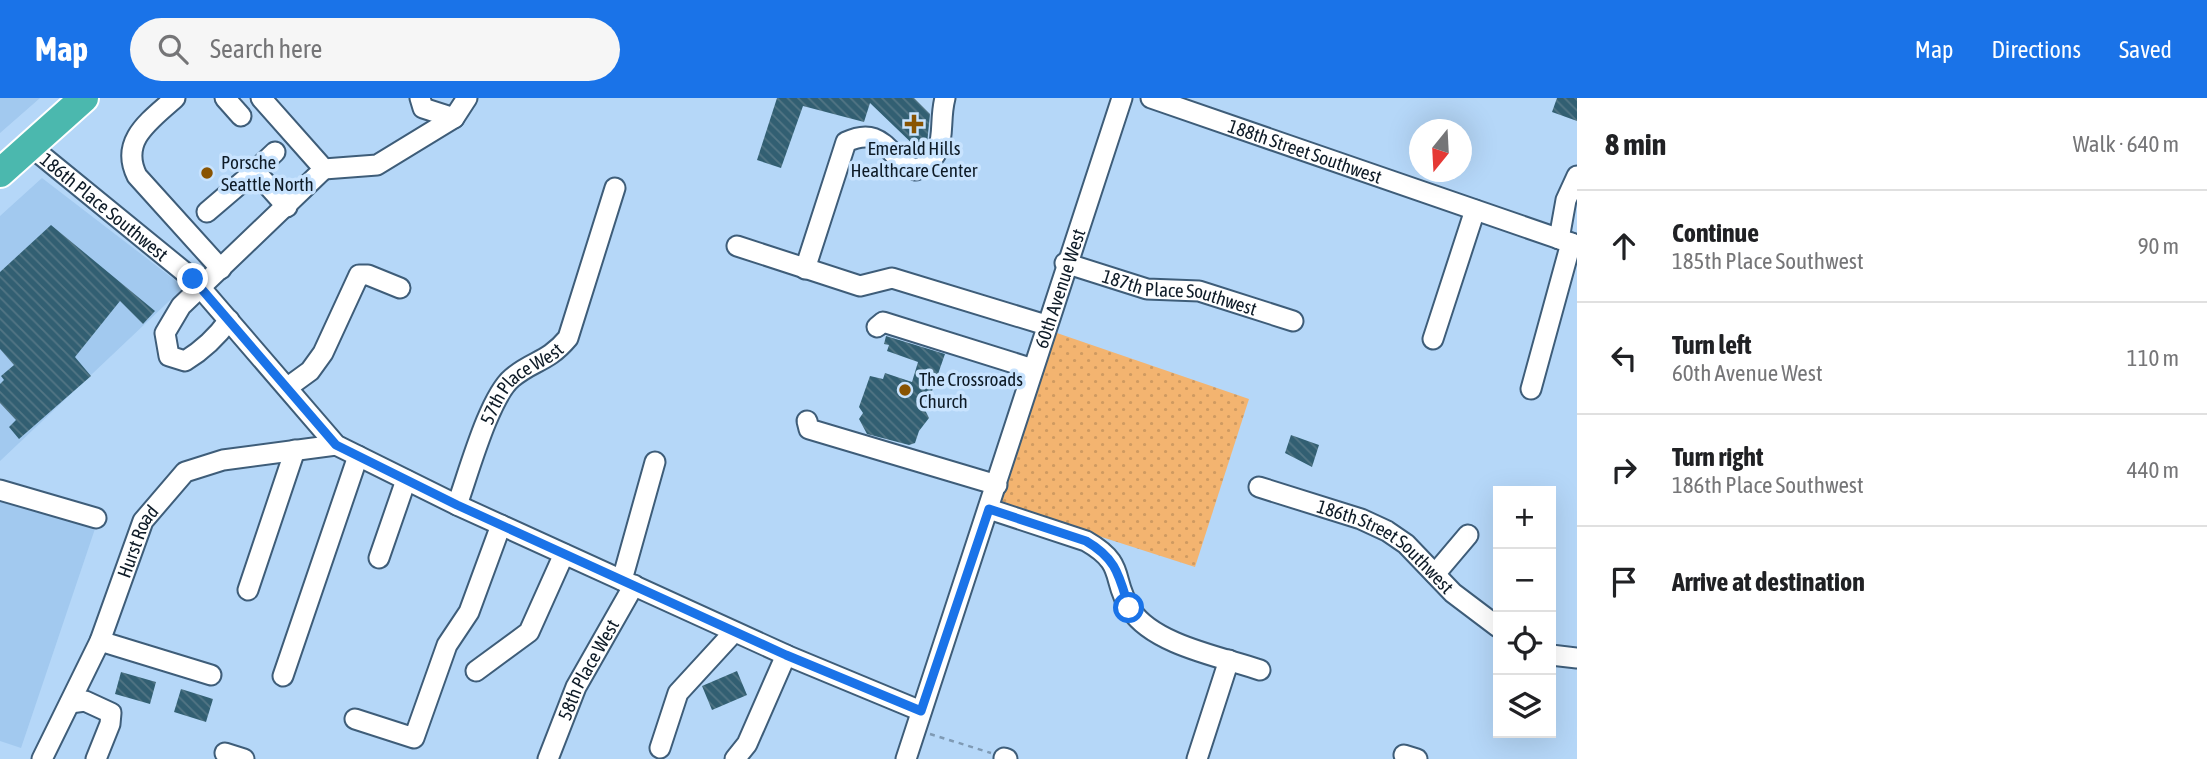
<!DOCTYPE html>
<meta charset="utf-8">
<style>
:root{--surface:#fff;--page:#f6f6f6;--text:#202124;--muted:#757577;--line:#e0e0e0;--accent:#1a73e8}
body{margin:0;font-family:"Asap Condensed",sans-serif;background:var(--page);color:var(--text)}
.controls{position:absolute;right:21px;bottom:21px;display:grid;overflow:hidden;border-radius:0px;box-shadow:0 7px 28px #0002}
.controls button{width:63px;height:63px;display:grid;place-items:center;padding:0;border:0;border-bottom:2px solid var(--line);background:var(--surface);color:var(--text);font:35px sans-serif}
.compass{position:absolute;left:1409px;top:21px;width:63px;height:63px;border-radius:50%;background:var(--surface);box-shadow:0 7px 28px #0002;rotate:198deg}
.stop{position:absolute;width:21px;height:21px;margin:-16px;border:5px solid #1a73e8;border-radius:50%;background:#fff}
.stop.end{background:#1a73e8;border-color:#fff;box-shadow:0 2px 7px #0008}
.list{margin:0;padding:0;list-style:none}
h2{display:flex;justify-content:space-between;align-items:center;height:91px;margin:0;padding:0 28px;font-size:30px}
h2 small{font-size:23px;font-weight:400;color:var(--muted)}
.list li{display:grid;grid-template-columns:46px 1fr auto;gap:21px;align-items:center;box-sizing:border-box;height:112px;padding:0 28px;border-top:2px solid var(--line)}
.list b{display:block;font-size:26px;white-space:nowrap}
.list p{margin:0;font-size:23px;white-space:nowrap;color:var(--muted)}
.list em{font-size:23px;font-style:normal;color:var(--muted)}
.icon{flex:none;width:38px;height:38px;fill:none;stroke:currentColor;stroke-width:2;stroke-linecap:round;stroke-linejoin:round}
.map{position:relative;flex:none;width:1577px;height:661px;overflow:hidden}
header{display:flex;align-items:center;gap:42px;box-sizing:border-box;height:98px;padding:0 35px;background:var(--accent);color:#fff}
header strong{font-size:33px}
nav{display:flex;gap:38px;margin-inline-start:auto;font-size:24px}
.search{width:490px;height:63px;background:var(--page);display:flex;align-items:center;gap:18px;box-sizing:border-box;padding:0 24px;border-radius:38px;color:var(--muted);font-size:26px}
main{display:flex}
aside{flex:1;background:var(--surface)}
.map>svg:first-child{display:block}
</style>
<header>
<strong>Map</strong>
<div class="search"><svg class="icon" aria-label="search" viewBox="0 0 24 24"><circle cx="10" cy="10" r="6"/><path d="M15 15l6 6"/></svg>Search here</div>
<nav><a>Map</a><a>Directions</a><a>Saved</a></nav>
</header>
<main>
<div class="map">
<svg width="1577" height="661" viewBox="0 0 1577 661">
<defs>
<pattern id="green-dots" width="8" height="8" patternUnits="userSpaceOnUse" patternTransform="scale(1.75)"><rect width="8" height="8" fill="#f3b470"/><path d="M2 2h.1M6 6h.1" fill="none" stroke="#cf9a61" stroke-width="1.8" stroke-linecap="round"/></pattern>
<pattern id="building-back-hatch" width="6" height="6" patternUnits="userSpaceOnUse" patternTransform="scale(1.75)"><rect width="6" height="6" fill="#325f72"/><path d="M-1 5l2 2M0 0l6 6M5-1l2 2" fill="none" stroke="#537685"/></pattern>
</defs>
<rect width="100%" height="100%" fill="#b5d7f8"/>
<path fill="#a2c9ef" d="M0,0h40l-40,35z
M42,80l142,109 -184,174v-245z
M0,383l101,30 -80,237 -21,-7z"/>
<path fill="url(#green-dots)" d="M1054,234l195,67 -54,168 -199,-64z"/>
<path fill="url(#building-back-hatch)" d="M777,0h137l16,16 -3,30 -6,8 -51,-49 -6,19 -61,-16 -22,62 -24,-8z
M1557,0h20v23l-25,-9z
M51,127l104,86 -12,13 -23,-23 -45,56 16,19 -72,63 -10,-12 7,-7 -16,-17v-19l4,-4 -3,-4 13,-11 -14,-16v-77z
M886,238l59,18 -14,40 13,13 -24,-7 9,18 -10,13 -4,12 -6,2 -42,-11 -8,-15 4,-6 -4,-6 11,-31 13,3 2,-6 27,9 6,-20 -31,-11 2,-6 -5,-1z
M1291,337l28,10 -7,22 -27,-14z
M737,573l10,24 -35,15 -10,-24z
M121,574l35,10 -6,22 -35,-10z
M181,591l32,10 -7,23 -32,-10z"/>
<g fill="none" stroke-linecap="round" stroke-linejoin="round">
<g stroke="#3e5d79" stroke-width="23">
<g id="minor">
<path d="M175,0c-24,22 -56,42 -38,78l84,93"/>
<path d="M225,0l16,18"/>
<path d="M420,0l3,10 31,10"/>
<path id="s1" d="M1151,0l426,147"/>
<path id="s2" d="M30,48l163,133 143,166 121,60 329,150 135,56"/>
<path d="M324,71l53,-4 77,-47 13,-20"/>
<path d="M255,73l20,-19"/>
<path d="M207,114l48,-41 32,36"/>
<path d="M1559,141l7,-39 11,-24"/>
<path d="M737,148l123,40 32,-8 154,47"/>
<path id="s3" d="M1065,165l82,26 52,2 94,30"/>
<path d="M805,171l41,-127c38,-18 41,16 70,28 35,-16 21,-42 29,-72"/>
<path d="M229,222c-13,18 -26,30 -44,41l-16,-5 -4,-23 16,-27 143,-137 -63,-71"/>
<path d="M877,229l6,-5 150,47"/>
<path d="M1433,241l42,-129"/>
<path d="M288,289l22,-16 13,-18 36,-78h9l32,13"/>
<path d="M1531,291l40,-146"/>
<path d="M807,323l2,8 188,56"/>
<path id="s4" d="M1259,389l102,32 26,12 19,13 47,49 45,34"/>
<path d="M0,392l96,28"/>
<path id="s5" d="M457,407c11,-30 32,-108 55,-127 21,-18 35,-15 56,-40l47,-150"/>
<path d="M989,411l97,32c42,24 24,38 45,69 23,35 91,47 129,60"/>
<path d="M379,460l27,-78"/>
<path d="M1435,476l33,-39"/>
<path d="M622,482l33,-118"/>
<path d="M248,492l47,-140"/>
<path d="M100,543l111,34"/>
<path d="M1551,557l26,3"/>
<path d="M476,573l53,-39 35,-78"/>
<path d="M283,578l75,-220"/>
<path d="M70,605l15,-2 26,12 -1,11 -14,35"/>
<path d="M355,621l59,19 33,-93 22,-33 32,-87"/>
<path d="M660,650l18,-55 56,-61"/>
<path d="M225,655l19,6"/>
<path d="M1404,657l13,4"/>
<path d="M1004,660l3,1"/>
<path id="s6" d="M42,661l58,-118 43,-120 42,-49 38,-12 113,-15"/>
<path id="s7" d="M548,661l28,-72 58,-102"/>
<path d="M735,661l12,-15 39,-89"/>
<path id="s8" d="M906,661l216,-661"/>
<path d="M1197,661l32,-99"/>
</g>
</g>
<g stroke="#fff" stroke-width="32">
<path id="highway" d="M0,75l84,-75"/>
</g>
<path stroke="#7f9ab4" stroke-width="2.5" stroke-dasharray="5 5" stroke-linecap="butt" d="M930,636l61,19"/>
<use href="#minor" stroke="#fff" stroke-width="19"/>
<use href="#highway" stroke="#4bb8ae" stroke-width="28"/>
</g>
<g fill="none" stroke-linecap="round" stroke-linejoin="round">
<path stroke="#1a73e8" stroke-width="9" d="M193,181l143,166 121,60 329,150 135,56 68,-202 97,32c31,18 33,35 43,67"/>
</g>
<g fill="#895402" stroke="#c8e3fe" stroke-width="2.5">
<path d="M910.5 15.5h7v7h7v7h-7v7h-7v-7h-7v-7h7z"/>
<circle cx="207" cy="75" r="7"/>
<circle cx="905" cy="292" r="7"/>
</g>
<g text-anchor="middle" dominant-baseline="central" stroke-width="7" stroke-linejoin="round" paint-order="stroke">
<g font-size="19" fill="#0e1b27" stroke="#c8e3fe" text-anchor="start">
<text x="914" y="50" text-anchor="middle">Emerald Hills<tspan x="914" dy="22">Healthcare Center</tspan></text>
<text x="221" y="64">Porsche<tspan x="221" dy="22">Seattle North</tspan></text>
<text x="919" y="281">The Crossroads<tspan x="919" dy="22">Church</tspan></text>
</g>
<g font-size="19" fill="#0e1b27" stroke="#c8e3fe">
<text stroke="none"><textPath href="#s1" startOffset="163">188th Street Southwest</textPath></text>
<text stroke="none"><textPath href="#s2" startOffset="96">186th Place Southwest</textPath></text>
<text stroke="none"><textPath href="#s8" startOffset="495">60th Avenue West</textPath></text>
<text stroke="none"><textPath href="#s3" startOffset="119">187th Place Southwest</textPath></text>
<text stroke="none"><textPath href="#s5" startOffset="142">57th Place West</textPath></text>
<text stroke="none"><textPath href="#s6" startOffset="238">Hurst Road</textPath></text>
<text stroke="none"><textPath href="#s4" startOffset="142">186th Street Southwest</textPath></text>
<text stroke="none"><textPath href="#s7" startOffset="98">58th Place West</textPath></text>
</g>
</g>
</svg>
<div class="controls">
<button>+</button>
<button>−</button>
<button><svg class="icon" aria-label="locate" viewBox="0 0 24 24"><circle cx="12" cy="12" r="6"/><path d="M12 2v4M12 18v4M2 12h4M18 12h4"/></svg></button>
<button><svg class="icon" aria-label="layers" viewBox="0 0 24 24"><path d="M12 4l9 5-9 5-9-5zM3 14l9 5 9-5"/></svg></button>
</div>
<svg class="compass" viewBox="-18 -18 36 36"><path d="M0-13l5 13h-10z" fill="#e53935"/><path d="M0 13l5-13h-10z" fill="#757577"/></svg>
<div class="stop" style="left:1129px;top:510px"></div>
<div class="stop end" style="left:193px;top:181px"></div>
</div>
<aside>
<h2>8 min<small>Walk · 640 m</small></h2>
<ul class="list">
<li><svg class="icon" aria-label="ahead" viewBox="0 0 24 24"><path d="M12 20V5M6 11l6-6 6 6"/></svg><div><b>Continue</b><p>185th Place Southwest</p></div><em>90 m</em></li>
<li><svg class="icon" aria-label="left" viewBox="0 0 24 24"><path d="M17 20v-9H6M10 6l-5 5 5 5"/></svg><div><b>Turn left</b><p>60th Avenue West</p></div><em>110 m</em></li>
<li><svg class="icon" aria-label="right" viewBox="0 0 24 24"><path d="M7 20v-9h11M14 6l5 5-5 5"/></svg><div><b>Turn right</b><p>186th Place Southwest</p></div><em>440 m</em></li>
<li><svg class="icon" aria-label="arrive" viewBox="0 0 24 24"><path d="M6 21V4h12l-3 4 3 4H6"/></svg><div><b>Arrive at destination</b></div></li>
</ul>
</aside>
</main>
